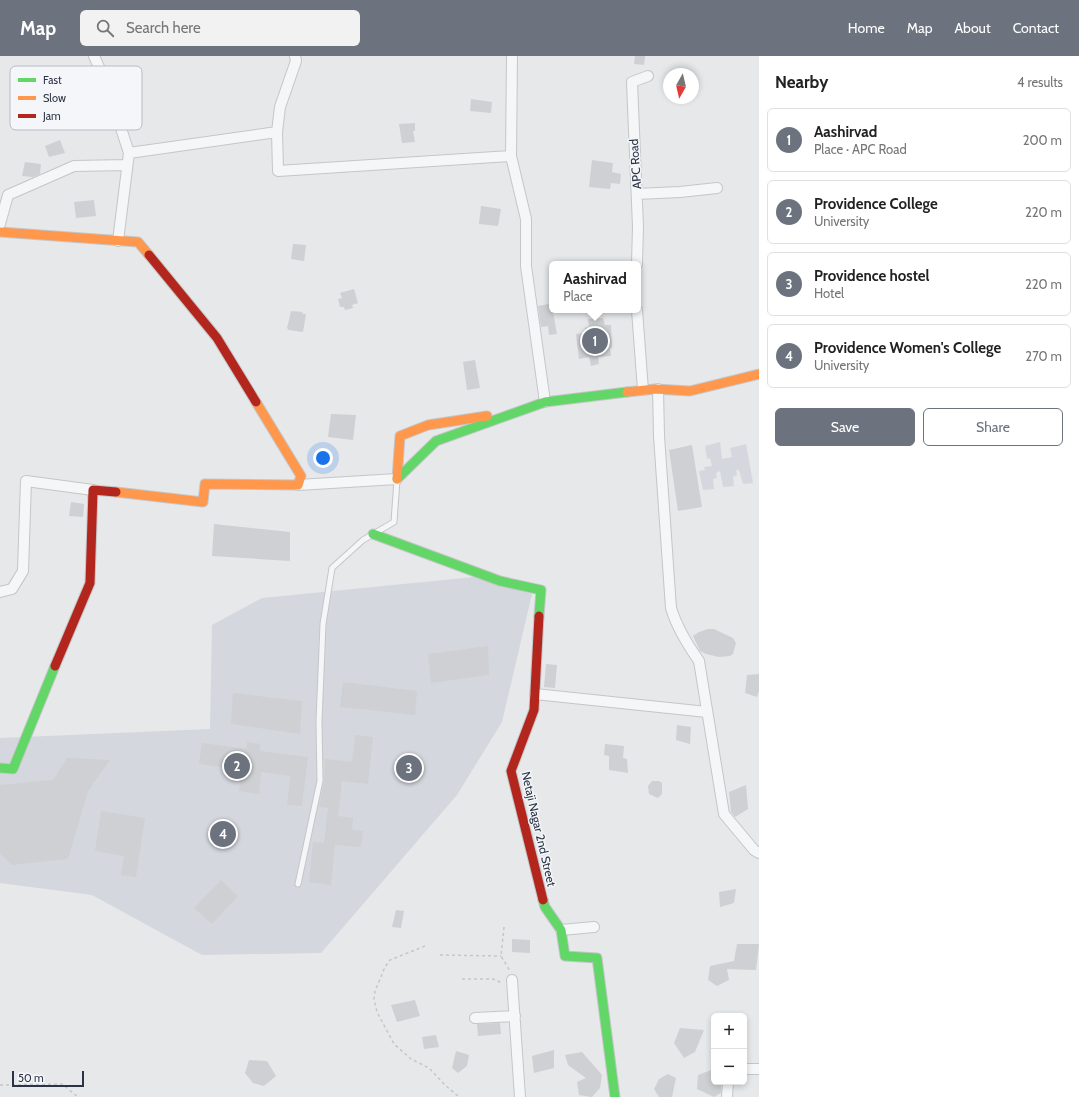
<!DOCTYPE html>
<meta charset="utf-8">
<style>
:root{--surface:#fff;--page:#f2f2f2;--text:#222;--muted:#767676;--line:#e0e0e0;--accent:#6c737f}
body{margin:0;font-family:Cabin,sans-serif;background:var(--page);color:var(--text)}
.controls{position:absolute;right:12px;bottom:12px;display:grid;overflow:hidden;border-radius:6px;box-shadow:0 2px 6px #0003}
.controls button{width:36px;height:36px;display:grid;place-items:center;padding:0;border:0;border-bottom:1px solid var(--line);background:var(--surface);color:var(--text);font:20px sans-serif}
.compass{position:absolute;left:663px;top:12px;width:36px;height:36px;border-radius:50%;background:var(--surface);box-shadow:0 2px 6px #0003;rotate:188deg}
.scale{position:absolute;left:12px;bottom:10px;width:72px;box-sizing:border-box;padding-left:4px;border:2px solid #2b3445;border-top:0;font-size:11px;line-height:14px;white-space:nowrap;color:#2b3445;-webkit-text-stroke:3px #f4f6f9;paint-order:stroke}
.you{position:absolute;left:323px;top:402px;width:14px;height:14px;margin:-10px;border:3px solid #fff;border-radius:50%;background:#1a73e8;box-shadow:0 0 0 6px #1a73e833}
.badge{display:grid;place-items:center;width:26px;height:26px;border-radius:50%;background:var(--accent);color:#fff;font-size:13px;font-weight:700}
.pin{position:absolute;translate:-50% -50%;border:2px solid #fff;box-shadow:0 1px 4px #0006}
.popup{position:absolute;left:549px;top:205px;width:92px;height:52px;box-sizing:border-box;display:grid;place-content:center;border-radius:6px;background:var(--surface);filter:drop-shadow(0 1px 3px #0005);font-size:13px;white-space:nowrap;color:var(--muted)}
.popup b{font-size:15px;color:var(--text)}
.popup::after{content:'';position:absolute;left:50%;top:100%;margin-left:-8px;border:8px solid transparent;border-top-color:var(--surface)}
.list{margin:0;padding:0;list-style:none}
h2{display:flex;justify-content:space-between;align-items:center;height:52px;margin:0;padding:0 16px;font-size:17px}
h2 small{font-size:13px;font-weight:400;color:var(--muted)}
.list li{display:grid;grid-template-columns:26px 1fr auto;gap:12px;align-items:center;box-sizing:border-box;height:64px;margin:0 8px 8px;padding:0 8px;border:1px solid var(--line);border-radius:6px}
.list b{display:block;font-size:15px;white-space:nowrap}
.list p{margin:0;font-size:13px;white-space:nowrap;color:var(--muted)}
.list em{font-size:13px;font-style:normal;color:var(--muted)}
.actions{display:flex;gap:8px;padding:12px 16px}
.actions a{flex:1;padding:9px 0;border:1px solid var(--accent);border-radius:6px;text-align:center;font-size:14px;color:var(--accent)}
.actions .main{background:var(--accent);color:#fff}
.icon{flex:none;width:22px;height:22px;fill:none;stroke:currentColor;stroke-width:2;stroke-linecap:round;stroke-linejoin:round}
.map{position:relative;flex:none;width:759px;height:1041px;overflow:hidden}
header{display:flex;align-items:center;gap:24px;box-sizing:border-box;height:56px;padding:0 20px;background:var(--accent);color:#fff}
header strong{font-size:19px}
nav{display:flex;gap:22px;margin-inline-start:auto;font-size:14px}
.search{width:280px;height:36px;background:var(--page);display:flex;align-items:center;gap:10px;box-sizing:border-box;padding:0 14px;border-radius:6px;color:var(--muted);font-size:15px}
main{display:flex}
aside{flex:1;background:var(--surface)}
.map>svg:first-child{display:block}
</style>
<header>
<strong>Map</strong>
<div class="search"><svg class="icon" aria-label="search" viewBox="0 0 24 24"><circle cx="10" cy="10" r="6"/><path d="M15 15l6 6"/></svg>Search here</div>
<nav><a>Home</a><a>Map</a><a>About</a><a>Contact</a></nav>
</header>
<main>
<div class="map">
<svg width="759" height="1041" viewBox="0 0 759 1041">
<rect width="100%" height="100%" fill="#e6e8ea"/>
<path fill="#d4d7dd" d="M720,386l2,17 10,-2 -2,-9 16,-4 7,39 -10,1 -4,-14h-3l1,5 -4,2 1,9 -11,1 -3,-16 -4,2 1,5 -4,1 1,10 -11,1 -4,-19 6,-1 -1,-3 8,-1 -2,-8 -3,1 -2,-13z
M474,521l58,17 -30,128 -45,73 -136,158 -119,2 -110,-60 -92,-12v-145l210,-9 2,-104 50,-27z"/>
<path fill="#ced0d3" d="M635,0h10l-1,9 -10,-1z
M471,43l21,3 -1,11 -21,-2z
M415,67v8h-2l2,11 -13,1 -3,-19z
M60,84l5,13 -16,4 -4,-11z
M592,104l21,3 -1,9 9,2 -1,10 -9,-1 -1,6 -21,-2z
M25,106l16,2 -1,10 -7,3 -11,-1z
M94,144l2,16 -20,2 -2,-16z
M481,150l20,3 -3,17 -19,-2z
M293,188l13,1 -2,16 -13,-2z
M354,233l4,14 -6,2 1,3 -8,2 -1,-3h-4l-2,-8 4,-1 -2,-5z
M549,248l3,2 5,28 -8,1 -1,-9 -7,1 -3,-21z
M291,255l12,1 -1,2h4l-3,18 -14,-2 -2,-2z
M603,262l2,7h6l1,23h-2l1,8 -13,1 1,7 -8,2 -2,-9 -10,2 -3,-25 10,-1 -1,-5 4,-1 -1,-8z
M475,304l5,28 -13,2 -4,-28z
M331,358l25,1 -3,25 -25,-3z
M692,389l10,62 -24,4 -9,-61z
M71,446l13,2 -1,13 -14,-1z
M214,468l76,8v29l-78,-5z
M708,573h6l19,9 3,5 -3,11 -3,2 -11,1 -13,-3 -6,-3 -7,-15 6,-4z
M488,590l1,29 -58,8 -3,-29z
M546,608l11,1 -2,23 -11,-1z
M759,618v17l-2,6 -12,-4 2,-18z
M343,626l74,9 -2,24 -75,-8z
M233,637l69,8 -2,33 -69,-10z
M677,669l14,2 -1,17 -14,-4z
M355,679l18,2 -5,47 -26,-3 -4,35 15,2 -1,12 11,1 -2,16 -26,-2 -4,40 -22,-3 4,-40 11,1 4,-35 -9,-1 5,-25 1,-23 27,3z
M247,686l13,2v7l48,6 -6,49 -15,-1 3,-29 -29,-4 -2,22 -20,-3 3,-21 -43,-6 3,-21 45,6z
M605,688l19,2 -1,12 4,1 1,14 -19,-3v-14l-5,-1z
M67,702l43,2 -22,31 -20,68 -56,6 -12,-11v-69l53,-5z
M652,725h7l3,2v11l-4,4 -9,-4 -1,-8z
M746,729l2,24 -13,8 -4,-5 -2,-20z
M101,755l44,7 -9,59 -15,-2 3,-19 -29,-5z
M221,824l17,16 -26,28 -18,-16z
M736,833l-2,14 -14,4 -1,-15z
M396,854l8,1 -3,17 -9,-1z
M512,883l18,1v13l-18,-1z
M737,888h22l-3,26 -29,-1 2,11 -12,6 -9,-6 2,-14 24,-5z
M415,944l5,16 -23,6 -6,-17z
M500,967l1,11 -23,2 -1,-12z
M680,972l24,2 -9,22 -11,6 -10,-15z
M436,979l3,12 -15,2 -2,-12z
M554,994v18l-20,5 -2,-17z
M456,995l13,4 -2,11 -9,7 -6,-5z
M582,996l20,23 -2,13 -8,9 -13,-2 -2,-13 9,-4 -18,-13 -3,-10z
M249,1004l18,1 9,15 -12,10 -11,-3 -8,-10z
M714,1013v13h7v11l-7,4 -17,-8 1,-14z
M668,1018l8,4 -4,19h-13l-5,-8 5,-10z"/>
<g fill="none" stroke-linecap="round" stroke-linejoin="round">
<g stroke="#c4c6c8" stroke-width="7">
<path id="lane" d="M298,828l22,-103 -1,-60 4,-97 9,-56 31,-28 31,-18 3,-42"/>
</g>
<g stroke="#c4c6c8" stroke-width="12">
<path id="street" d="M94,0l13,29 22,68 -11,88
M295,0l1,5 -16,46 -3,25 1,39 233,-15
M512,0l-1,100 15,63v47l19,136
M129,97l148,-21
M637,138l43,-2 37,-4
M0,168l8,-29 66,-29 53,-1
M637,208l1,-37 -6,-145 16,-6
M637,254l6,80
M658,333l1,47 12,172c6,20 16,36 28,53l25,153 30,36 5,3
M298,429l99,-6
M0,536l12,-3 11,-18 3,-90 67,9
M535,638l172,18
M561,874l33,-3
M512,924l8,117
M475,962l40,-2
M744,1013h15
M727,1041l1,-15"/>
</g>
<g stroke="#c4c6c8" stroke-width="11">
<path id="fast" d="M397,423l39,-38 109,-39 82,-10
M373,478l127,47 41,9 -2,26
M0,712l13,1 42,-103
M543,844l2,7 16,23 4,26 32,2 18,139"/>
</g>
<g stroke="#c4c6c8" stroke-width="11">
<path id="slow" d="M0,176l138,10 11,13
M627,336l28,-3 35,2 69,-17
M397,423l3,-43 28,-11 59,-9
M116,436l87,10 2,-18 93,1 3,-9 -45,-74"/>
</g>
<g stroke="#c4c6c8" stroke-width="11">
<path id="jam" d="M149,199l68,83 39,64
M539,560l-5,94 -23,61 32,129
M55,610l35,-83 3,-93 23,2"/>
</g>
<path stroke="#c5c6ca" stroke-width="1.5" stroke-dasharray="3 3" stroke-linecap="butt" d="M504,871l-3,29 9,15
M425,890l-35,14 -5,7 -10,24 -1,8 3,13 17,32 17,15 18,9 16,17 14,12
M440,899l61,1
M462,923h31l9,4
M0,1029l62,-1 16,13"/>
<use href="#lane" stroke="#f5f6f7" stroke-width="5"/>
<use href="#street" stroke="#f5f6f7" stroke-width="10"/>
<use href="#fast" stroke="#63d668" stroke-width="9"/>
<use href="#slow" stroke="#ff974d" stroke-width="9"/>
<use href="#jam" stroke="#b3261e" stroke-width="9"/>
</g>
<g text-anchor="middle" dominant-baseline="central" stroke-width="3" stroke-linejoin="round" paint-order="stroke">
<g font-size="12" fill="#2b3445" stroke="#f4f6f9">
<text transform="translate(635 108) rotate(-94)">APC Road</text>
<text transform="translate(539 773) rotate(77)">Netaji Nagar 2nd Street</text>
</g>
</g>
<rect x="10" y="10" width="132" height="64" rx="6" fill="#f4f6f9" stroke="#b8bcc3" stroke-width="1"/>
<rect x="18" y="22" width="18" height="4" fill="#63d668"/>
<rect x="18" y="40" width="18" height="4" fill="#ff974d"/>
<rect x="18" y="58" width="18" height="4" fill="#b3261e"/>
<g font-size="11" fill="#2b3445">
<text x="43" y="28">Fast</text>
<text x="43" y="46">Slow</text>
<text x="43" y="64">Jam</text>
</g>
</svg>
<div class="controls">
<button>+</button>
<button>−</button>
</div>
<svg class="compass" viewBox="-18 -18 36 36"><path d="M0-13l5 13h-10z" fill="#e53935"/><path d="M0 13l5-13h-10z" fill="#767676"/></svg>
<div class="scale">50 m</div>
<div class="you"></div>
<div class="pin badge" style="left:595px;top:285px">1</div>
<div class="popup"><b>Aashirvad</b>Place</div>
<div class="pin badge" style="left:237px;top:710px">2</div>
<div class="pin badge" style="left:409px;top:712px">3</div>
<div class="pin badge" style="left:223px;top:778px">4</div>
</div>
<aside>
<h2>Nearby<small>4 results</small></h2>
<ul class="list">
<li><span class="badge">1</span><div><b>Aashirvad</b><p>Place · APC Road</p></div><em>200 m</em></li>
<li><span class="badge">2</span><div><b>Providence College</b><p>University</p></div><em>220 m</em></li>
<li><span class="badge">3</span><div><b>Providence hostel</b><p>Hotel</p></div><em>220 m</em></li>
<li><span class="badge">4</span><div><b>Providence Women's College</b><p>University</p></div><em>270 m</em></li>
</ul>
<div class="actions"><a class="main">Save</a><a>Share</a></div>
</aside>
</main>
